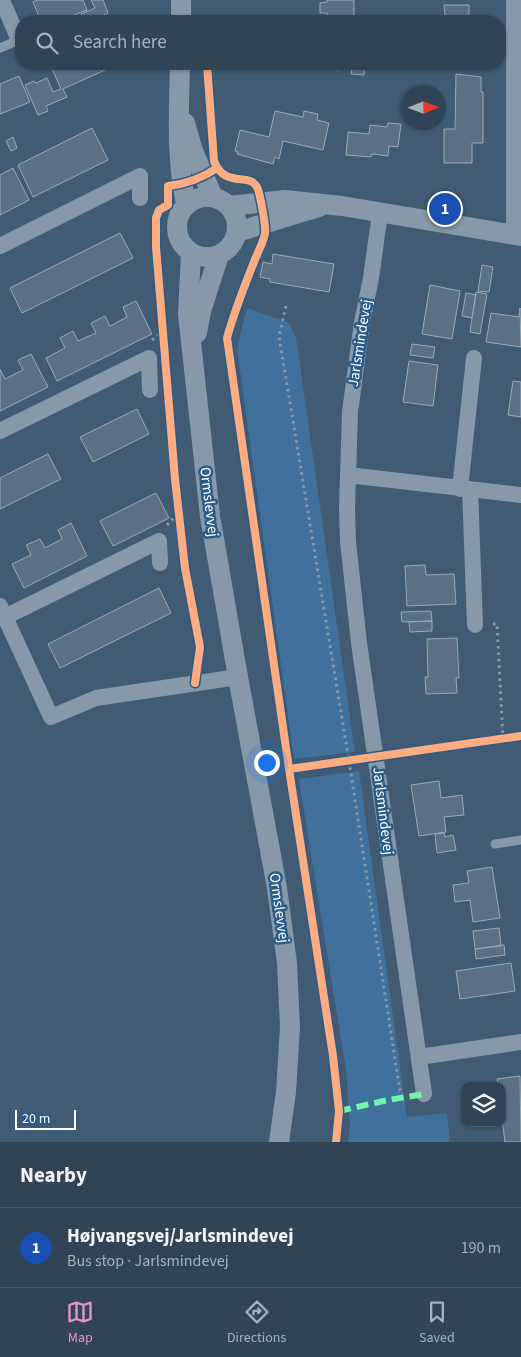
<!DOCTYPE html>
<meta charset="utf-8">
<style>
:root{--surface:#304456;--page:#384b5c;--text:#f1f3f6;--muted:#a8b0b9;--line:#4b5c6c;--accent:#e797bd}
body{margin:0;font-family:"Source Sans 3",sans-serif;background:var(--page);color:var(--text)}
.controls{position:absolute;right:15px;bottom:15px;display:grid;overflow:hidden;border-radius:10px;box-shadow:0 1px 4px #0004}
.controls button{width:45px;height:45px;display:grid;place-items:center;padding:0;border:0;border-bottom:1px solid var(--line);background:var(--surface);color:var(--text);font:25px sans-serif}
.compass{position:absolute;left:401px;top:85px;width:45px;height:45px;border-radius:50%;background:var(--surface);box-shadow:0 1px 4px #0004;rotate:89deg}
.scale{position:absolute;left:15px;bottom:12px;width:61px;box-sizing:border-box;padding-left:5px;border:2px solid #fff;border-top:0;font-size:14px;line-height:18px;white-space:nowrap;color:#fff;-webkit-text-stroke:4px #2b5c88;paint-order:stroke}
.you{position:absolute;left:266px;top:762px;width:18px;height:18px;margin:-12px;border:4px solid #fff;border-radius:50%;background:#1a73e8;box-shadow:0 0 0 8px #1a73e833}
.badge{display:grid;place-items:center;width:32px;height:32px;border-radius:50%;background:var(--accent);color:#fff;font-size:16px;font-weight:700}
.pin{position:absolute;translate:-50% -50%;border:2px solid #fff;box-shadow:0 1px 5px #0006}
.list{margin:0;padding:0;list-style:none}
h2{display:flex;justify-content:space-between;align-items:center;height:65px;margin:0;padding:0 20px;font-size:21px}
h2 small{font-size:16px;font-weight:400;color:var(--muted)}
.list li{display:grid;grid-template-columns:32px 1fr auto;gap:15px;align-items:center;box-sizing:border-box;height:80px;padding:0 20px;border-top:1px solid var(--line)}
.list b{display:block;font-size:19px;white-space:nowrap}
.list p{margin:0;font-size:16px;white-space:nowrap;color:var(--muted)}
.list em{font-size:16px;font-style:normal;color:var(--muted)}
.icon{flex:none;width:28px;height:28px;fill:none;stroke:currentColor;stroke-width:2;stroke-linecap:round;stroke-linejoin:round}
.map{position:relative;flex:none;width:521px;height:1142px;overflow:hidden}
.search{position:absolute;background:var(--surface);box-shadow:0 1px 4px #0004;left:15px;right:15px;top:15px;height:55px;display:flex;align-items:center;gap:12px;box-sizing:border-box;padding:0 18px;border-radius:20px;color:var(--muted);font-size:19px}
.sheet{height:145px;background:var(--surface)}
nav{display:flex;justify-content:space-around;align-items:center;box-sizing:border-box;height:70px;border-top:1px solid var(--line);background:var(--surface);font-size:14px;color:var(--muted)}
nav a{display:grid;justify-items:center;gap:2px}
nav .on{color:var(--accent)}
.map>svg:first-child{display:block}
</style>
<div class="map">
<svg width="521" height="1142" viewBox="0 0 521 1142">
<rect width="100%" height="100%" fill="#405b73"/>
<path fill="#40719d" d="M247,308l42,15 7,14 59,415 -61,7 -57,-411z
M359,771l48,346 40,-4 3,29h-102l2,-17 -4,-55 -47,-291z"/>
<path fill="#5b7084" stroke="#9aa9b6" d="M37,0h46l4,10 -28,11h-18l-8,-19z
M91,0h12l5,13 -18,8h-6l-3,-7 14,-6z
M327,0h27v21h-27v-8h-7v-10l7,-1z
M444,5h25v16h-18v-5h-6z
M50,64h52l3,6 -42,19 4,8 -21,9 2,5 -10,4 -13,-30 9,-4 2,2 11,-5 6,14 8,-3z
M326,64h14l-1,6 -14,-2z
M353,64l12,1 -1,10 -13,-1z
M456,74l25,3v15h2v51h-11v20h-28v-34h11z
M19,76l11,26 -30,12v-30z
M275,111l28,6 1,-6 14,3 -1,6 12,3 -6,27 -40,-9 -4,18 -4,-2 -2,7 -36,-10 1,-2 -3,-1 5,-21 29,7z
M388,123l13,1 -3,23 -9,-1 -1,10 -16,-2 -1,3 -25,-2 2,-23 21,2 1,-9 17,2z
M92,128l16,32 -75,37 -15,-32z
M13,137l4,11 -6,3 -5,-10z
M13,168l16,32 -29,15v-40z
M120,233l13,25 -111,55 -12,-25z
M273,254l61,10 -5,28 -59,-10v-3l-10,-2 3,-15 9,2z
M482,265l11,2 -4,25 -11,-1z
M430,285l30,6 -8,48 -30,-5z
M476,292l11,2 -7,40 -10,-2z
M466,293l10,2 -4,23 -10,-2z
M136,301l16,33 -95,47 -11,-23 19,-10 -5,-10 13,-7 5,10 18,-8 -5,-10 14,-7 5,10 17,-9 -4,-10z
M520,308l1,39 -35,-5 5,-29 28,4z
M412,344l23,3 -2,11 -23,-3z
M31,354l17,33 -48,24v-42l5,10 18,-9 -5,-10z
M409,361l29,4 -5,41 -30,-4z
M513,381l8,1v35l-13,-2z
M137,409l12,25 -56,28 -13,-25z
M48,454l13,25 -61,30v-31z
M156,493l13,25 -56,28 -13,-25z
M71,523l16,33 -63,32 -12,-24 19,-9 -5,-10 14,-6 5,9 17,-9 -4,-9z
M425,565l1,10 28,-1 2,30 -49,2 -2,-40z
M159,588l12,25 -111,55 -12,-24z
M431,611l1,10 -30,1 -1,-10z
M432,621v10l-22,1 -1,-10z
M457,638l2,40h-3l1,15 -31,1 -1,-17h3l-1,-38z
M439,781l2,17 21,-3 2,20 -20,2 2,15 -27,4 -8,-51z
M444,833l1,4 8,-2 3,15 -19,3 -2,-19z
M492,867l8,51 -27,4 -3,-22 -15,2 -2,-17 16,-2 -2,-12z
M499,928l2,18 -26,3 -2,-18z
M504,945l1,10 -29,4 -1,-10z
M511,963l4,28 -55,8 -4,-28z
M520,1076l1,66h-16l-3,-23v-33h-4l-1,-7z"/>
<g fill="none" stroke-linecap="round" stroke-linejoin="round">
<path stroke="#8798a8" stroke-width="3" stroke-dasharray="2.5 4" stroke-linecap="butt" d="M286,306l-7,30 70,425 52,337
M152,340l11,-9
M167,525l12,-12
M493,624h4l6,115"/>
<path stroke="#8798a8" stroke-width="9" d="M0,48l19,-8
M495,844l26,-4"/>
<path stroke="#8798a8" stroke-width="16" d="M2,0l17,40
M380,213l-9,65 -9,44 -12,90 -3,97 1,33 11,101 65,451
M514,235v-235
M0,246l140,-70v22
M0,431l149,-73 1,32
M348,475l173,20
M460,489l14,-131
M470,489l5,136
M0,606l51,111 45,-19 142,-21
M5,617l154,-76 1,22
M419,1057l102,-15"/>
<path stroke="#8798a8" stroke-width="20" d="M181,21v-21
M180,64c-1,47 -4,94 6,140
M185,123l8,28 20,46
M177 227a30 30 0 1 1 60 0a30 30 0 1 1-60 0Z
M229,206l56,-6 57,6 179,30
M237,232l82,-25
M191,253l-3,61 22,202 28,161 39,211 10,75 3,64 -4,65 -7,50
M197,333l4,-22 18,-56"/>
<path stroke="#73f3ae" stroke-width="6" stroke-dasharray="12 6" stroke-linecap="butt" d="M339,1111l49,-11 36,-6"/>
<g stroke="#2b5c88" stroke-width="11">
<path id="cycleway" d="M207,64l7,97c11,28 35,11 43,26 3,6 9,39 8,46 -1,9 -8,20 -11,29 -10,25 -20,50 -27,76l62,431 44,287 6,55 -3,31
M195,683l5,-36 -15,-79 -10,-89 -19,-232v-29l3,-8 9,-5v-19c18,-2 33,-7 49,-18
M289,769l232,-33"/>
</g>
<use href="#cycleway" stroke="#ffac80" stroke-width="8"/>
</g>
<g text-anchor="middle" dominant-baseline="central" stroke-width="5" stroke-linejoin="round" paint-order="stroke">
<g font-size="15" fill="#fff" stroke="#2b5c88">
<text transform="translate(360 343) rotate(-81)">Jarlsmindevej</text>
<text transform="translate(209 502) rotate(83)">Ormslevvej</text>
<text transform="translate(383 811) rotate(83)">Jarlsmindevej</text>
<text transform="translate(279 908) rotate(82)">Ormslevvej</text>
</g>
</g>
</svg>
<div class="controls">
<button><svg class="icon" aria-label="layers" viewBox="0 0 24 24"><path d="M12 4l9 5-9 5-9-5zM3 14l9 5 9-5"/></svg></button>
</div>
<svg class="compass" viewBox="-18 -18 36 36"><path d="M0-13l5 13h-10z" fill="#e53935"/><path d="M0 13l5-13h-10z" fill="#a8b0b9"/></svg>
<div class="scale">20 m</div>
<div class="you"></div>
<div class="pin badge" style="left:445px;top:209px;background:#1a4fb4">1</div>
<div class="search"><svg class="icon" aria-label="search" viewBox="0 0 24 24"><circle cx="10" cy="10" r="6"/><path d="M15 15l6 6"/></svg>Search here</div>
</div>
<section class="sheet">
<h2>Nearby<small></small></h2>
<ul class="list">
<li><span class="badge" style="background:#1a4fb4">1</span><div><b>Højvangsvej/Jarlsmindevej</b><p>Bus stop · Jarlsmindevej</p></div><em>190 m</em></li>
</ul>
</section>
<nav>
<a class="on"><svg class="icon" aria-label="map" viewBox="0 0 24 24"><path d="M3 6l6-2 6 2 6-2v14l-6 2-6-2-6 2zM9 4v14M15 6v14"/></svg>Map</a>
<a><svg class="icon" aria-label="directions" viewBox="0 0 24 24"><path d="M12 3l9 9-9 9-9-9zM9 14v-3h6M13 9l2 2-2 2"/></svg>Directions</a>
<a><svg class="icon" aria-label="saved" viewBox="0 0 24 24"><path d="M7 4h10v16l-5-4-5 4z"/></svg>Saved</a>
</nav>
